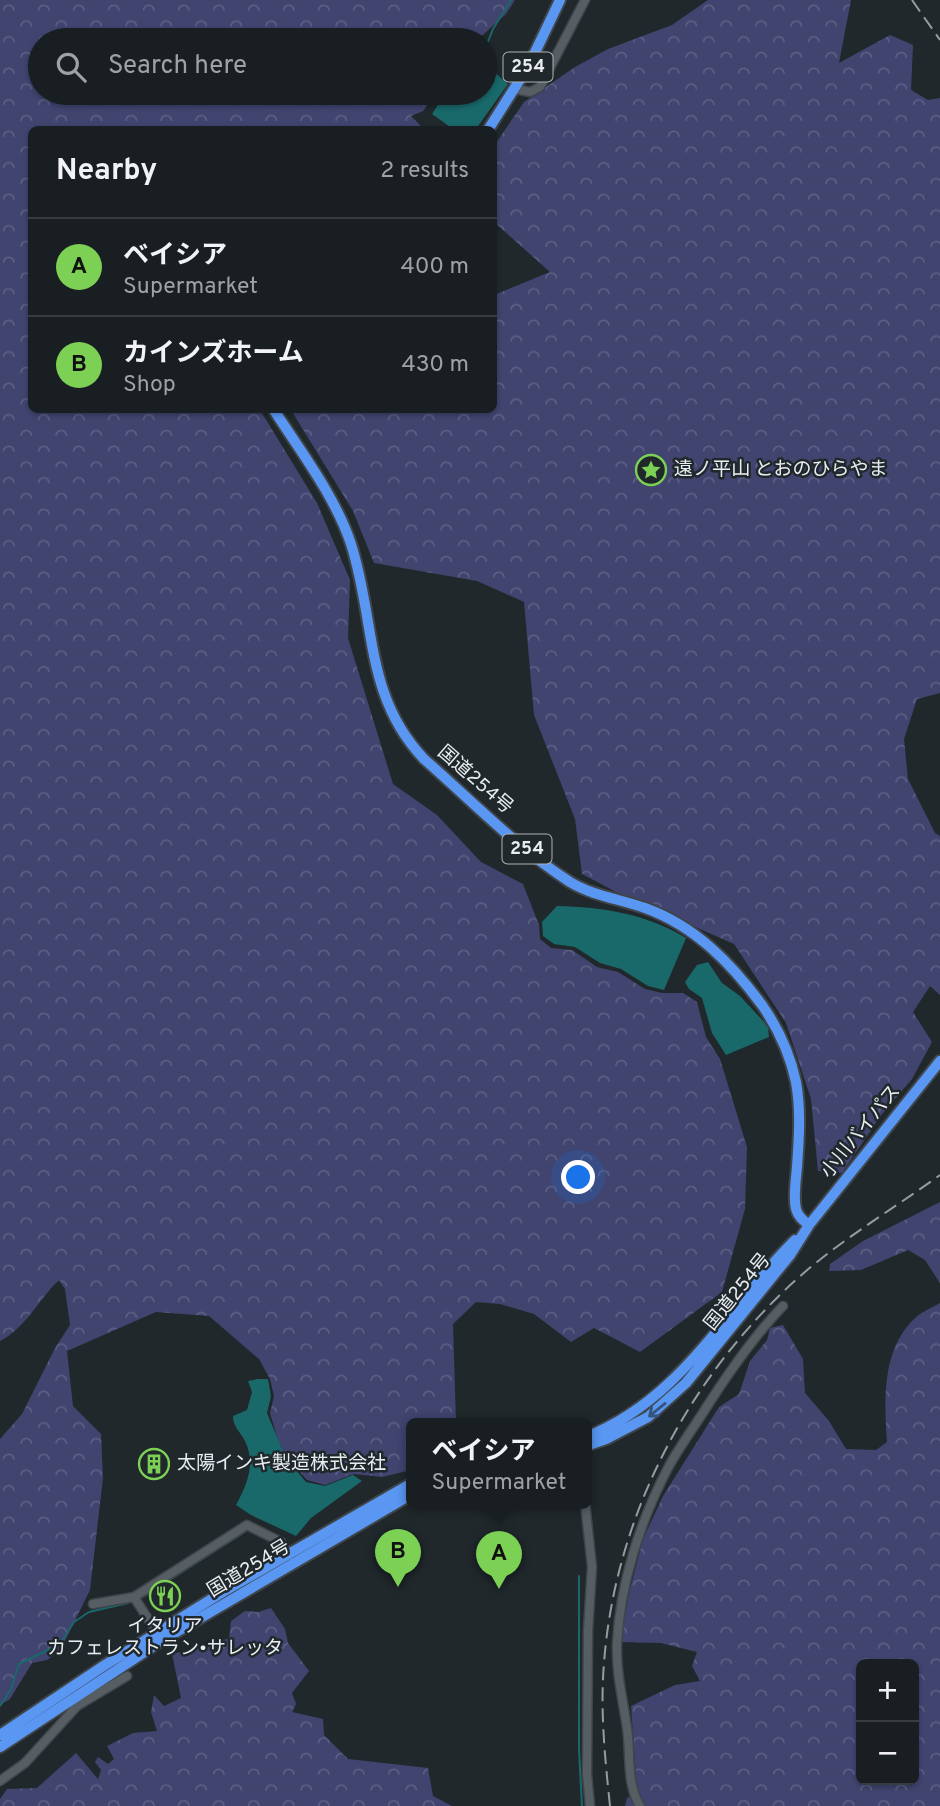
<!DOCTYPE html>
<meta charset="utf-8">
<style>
:root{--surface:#181e21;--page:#252b2e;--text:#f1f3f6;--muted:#9fa2a5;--line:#363c3f;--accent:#7cd155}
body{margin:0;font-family:Overpass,"Noto Sans JP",sans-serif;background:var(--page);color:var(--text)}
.controls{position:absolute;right:21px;bottom:21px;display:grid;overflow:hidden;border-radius:10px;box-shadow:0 2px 5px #0004}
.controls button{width:63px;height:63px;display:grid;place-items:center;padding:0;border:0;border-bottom:2px solid var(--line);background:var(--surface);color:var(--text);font:35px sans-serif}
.you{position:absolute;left:579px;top:1178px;width:24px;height:24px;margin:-18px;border:5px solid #fff;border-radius:50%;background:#1a73e8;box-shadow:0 0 0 10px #1a73e833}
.badge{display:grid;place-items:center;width:46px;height:46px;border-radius:50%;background:var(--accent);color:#111;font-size:23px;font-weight:700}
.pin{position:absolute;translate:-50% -58px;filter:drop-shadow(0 2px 4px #0008)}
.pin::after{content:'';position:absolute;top:37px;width:24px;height:21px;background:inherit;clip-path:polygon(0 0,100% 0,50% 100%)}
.popup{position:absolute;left:406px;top:1418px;width:186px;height:91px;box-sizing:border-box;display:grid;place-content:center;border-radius:10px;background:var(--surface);filter:drop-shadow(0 2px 5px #0005);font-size:23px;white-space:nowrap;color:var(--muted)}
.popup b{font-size:26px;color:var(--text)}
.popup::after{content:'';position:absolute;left:50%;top:100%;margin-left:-14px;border:14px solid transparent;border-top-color:var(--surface)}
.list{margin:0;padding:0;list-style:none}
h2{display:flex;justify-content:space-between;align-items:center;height:91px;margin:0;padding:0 28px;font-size:30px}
h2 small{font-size:23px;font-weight:400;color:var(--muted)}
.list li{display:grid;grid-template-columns:46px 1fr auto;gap:21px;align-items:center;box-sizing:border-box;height:98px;padding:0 28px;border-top:2px solid var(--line)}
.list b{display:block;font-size:26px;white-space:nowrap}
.list p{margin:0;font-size:23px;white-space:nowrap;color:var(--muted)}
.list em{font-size:23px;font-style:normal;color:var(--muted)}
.icon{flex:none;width:38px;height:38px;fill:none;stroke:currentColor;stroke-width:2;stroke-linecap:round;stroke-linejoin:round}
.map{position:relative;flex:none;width:940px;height:1806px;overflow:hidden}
.search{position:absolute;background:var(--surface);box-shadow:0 2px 5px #0004;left:28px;top:28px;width:469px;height:77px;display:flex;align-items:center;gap:18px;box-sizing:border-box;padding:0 24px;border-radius:38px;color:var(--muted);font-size:26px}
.panel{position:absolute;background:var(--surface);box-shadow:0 2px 5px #0004;left:28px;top:126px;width:469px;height:287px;border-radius:10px}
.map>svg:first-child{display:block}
</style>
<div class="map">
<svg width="940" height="1806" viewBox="0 0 940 1806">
<defs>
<pattern id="forest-crowns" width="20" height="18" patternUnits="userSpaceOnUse" patternTransform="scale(1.75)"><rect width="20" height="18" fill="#40446f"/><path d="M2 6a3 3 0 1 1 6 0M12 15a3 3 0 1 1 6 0" fill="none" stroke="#5c5f84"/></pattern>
</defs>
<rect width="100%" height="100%" fill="#20282c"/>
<path fill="url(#forest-crowns)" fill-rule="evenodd" d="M0,0h515l-9,14 -29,26h-437v53h396l-13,18 -12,5 11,11 -1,2 -389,1v280h228l57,93 33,77 -2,58 45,146 44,31 44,47 42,22 16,41 1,14 11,9 21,2 25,17 21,5 27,17 17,4h21l14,9 9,35 14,22 27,88 -2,62 -23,83 -82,60 -46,-24 -23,14 -37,-28 -34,-10 -24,-2 -23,22 3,99h-44l-1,47 -29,7 -28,-3 -29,11 -18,-5 -21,-23 -8,-17 -8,-27 4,-17 -4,-17 -11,-20 -50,-43 -53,-4 -89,39 6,55 28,28 2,44 -13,112 -30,61 -13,9 -15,3 -22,36 -10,6v-266l22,-25 33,-66 15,-23 -5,-36 -6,-9c-21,20 -33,48 -59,61z
M708,0h143l-12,63 51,-28 23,10 -2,45 17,10 12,-2v595l-23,6 -13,40 4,40 27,54 5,3v159l-10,-9 -17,26 19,30 -20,37 -30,35 -40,59 -24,-2 -7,-72 -25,-76 -52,-79 -116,-51 -36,-19 -7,-55 -41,-104 -10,-113 -47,-21 -103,-18 -21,-52 -62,-101h203v-115l56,-23 -56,-50v-76l30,-44 51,-35 33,-18 64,-24z
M940,1202v81l-15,-23 -17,-10 -47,20 -32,1 1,-7 33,-23z
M940,1303v503h-315l2,-8 10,-5 -6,-87 44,-21 25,-4 -8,-15 5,-14 -36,-9 -41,-1 9,-49 14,-54 20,-43 56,-89 20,-13 11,-33 17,-21 3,-12 13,-3 20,34 2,34 24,28 17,28 30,1 11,-8c-3,-41 -5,-90 25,-121 7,-8 19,-13 28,-18zM861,1664h53v116h-53z
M271,1608l14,21 3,14 21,28 -17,22 4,11 -4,8 31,7 1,16 24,24 80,9 5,28 19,10h-452v-7l7,-10 30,-1 39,-35 22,26 3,-9 -6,-8 3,-5 10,7 6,-5 -7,-13 26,-13 24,-2 -6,-19 3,-17 10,11 17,-8 -9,-44 39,-9 18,-7 2,-17 14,-10 13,1z"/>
<path fill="#19686a" d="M485,64l23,20 -32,45h-23l-21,-15 14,-21h39z
M557,906c46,1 90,8 129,32l-22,52 -16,-4 -27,-17 -21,-6 -25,-16 -21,-3 -11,-8 -1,-14z
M708,962l14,21 18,13 24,26 4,6 1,9 -43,18 -14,-22 -10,-35 -13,-9 -4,-7 12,-17z
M258,1379h10l3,17 -4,17 19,45 20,24 19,4 28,-11 9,6 -51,37 -15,18 -45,-21 -15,-10c11,-21 20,-41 9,-64 -5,-10 -12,-14 -12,-25l14,-6 5,-18 -4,-11z"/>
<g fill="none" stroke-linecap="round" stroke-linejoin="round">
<path stroke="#19686a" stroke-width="2" d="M485,49l8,-20 18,-29
M579,1576v174l3,56
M143,1597l100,-64
M0,1706l11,-17 8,-25 41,-20 14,-22 15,-10 39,-9"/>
<g stroke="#40454a" stroke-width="11">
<path id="minor" d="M515,89l15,3 10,-5 45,-87
M585,1503l7,64 -4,64 -1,143 3,32
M134,1597l23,36
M93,1604l41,-7 113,-72 34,17 9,13
M0,1781l25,-18 52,-57 50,-30
M640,1806c-14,-23 -9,-51 -13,-78 -4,-28 -11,-55 -10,-84 3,-61 24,-125 52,-178 11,-20 25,-39 37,-58 23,-36 47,-71 77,-102"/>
</g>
<g stroke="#40454a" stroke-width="14">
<path id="highway" d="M488,130l41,-65 31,-65
M274,410c27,42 61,86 77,134 25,78 13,152 73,215 47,41 93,89 146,123 23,14 50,17 75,26 50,18 86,55 117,97 16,23 28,49 34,77 5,28 3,56 1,85 -1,13 -4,29 -1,42 2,8 8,12 13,16
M586,1437c97,-38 139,-128 209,-197
M586,1446l20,-7 42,-22 38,-34 104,-128 19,-30 131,-164
M0,1735l105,-70 118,-73 189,-109
M0,1747l161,-106 251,-147"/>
</g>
<use href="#minor" stroke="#565e64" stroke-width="8"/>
<use href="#highway" stroke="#5997f3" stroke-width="10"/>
<path stroke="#979ca0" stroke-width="2" stroke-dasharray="14 7" stroke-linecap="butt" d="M912,0l28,40
M610,1806c-5,-48 -10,-95 -6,-143 11,-147 85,-287 194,-385 44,-39 95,-69 142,-103"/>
</g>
<defs><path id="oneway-shaft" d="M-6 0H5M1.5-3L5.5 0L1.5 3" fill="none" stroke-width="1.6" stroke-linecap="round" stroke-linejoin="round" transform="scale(1.75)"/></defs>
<use stroke="#37547c" href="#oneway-shaft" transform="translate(657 1410) rotate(141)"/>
<defs>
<g id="sight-ring" transform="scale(1.575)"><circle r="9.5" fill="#20282c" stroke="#7cd155" stroke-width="1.5"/><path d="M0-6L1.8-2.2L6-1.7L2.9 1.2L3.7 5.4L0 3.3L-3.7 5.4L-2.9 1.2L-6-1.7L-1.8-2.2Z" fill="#7cd155"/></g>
<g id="building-ring" transform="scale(1.575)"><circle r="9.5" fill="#20282c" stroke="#7cd155" stroke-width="1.5"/><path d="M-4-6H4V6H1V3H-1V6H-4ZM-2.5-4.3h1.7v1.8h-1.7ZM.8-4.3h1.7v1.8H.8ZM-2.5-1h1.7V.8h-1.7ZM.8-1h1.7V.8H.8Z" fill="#7cd155"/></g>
<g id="restaurant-ring" transform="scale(1.575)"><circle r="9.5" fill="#20282c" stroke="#7cd155" stroke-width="1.5"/><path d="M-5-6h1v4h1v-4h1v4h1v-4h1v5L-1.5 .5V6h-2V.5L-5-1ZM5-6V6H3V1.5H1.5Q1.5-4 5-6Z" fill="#7cd155"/></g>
</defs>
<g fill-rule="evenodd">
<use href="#sight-ring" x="651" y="470"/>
<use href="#building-ring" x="154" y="1464"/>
<use href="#restaurant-ring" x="165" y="1596"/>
</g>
<g text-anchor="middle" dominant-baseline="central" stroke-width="5" stroke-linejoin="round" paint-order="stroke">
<g fill="#20282c" stroke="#adb2b6" stroke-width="2">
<rect x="503.5" y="52.5" width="49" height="29" rx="5"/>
<rect x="502.5" y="834.5" width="49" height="29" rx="5"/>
</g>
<g font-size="18" font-weight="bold" fill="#e9edf1">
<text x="528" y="67">254</text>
<text x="527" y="849">254</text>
</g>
<g font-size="19" fill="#e9edf1" stroke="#20282c" text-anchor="start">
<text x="674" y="470">遠ノ平山 とおのひらやま</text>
<text x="177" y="1464">太陽インキ製造株式会社</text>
<text x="165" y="1627" text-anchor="middle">イタリア<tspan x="165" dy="22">カフェレストラン•サレッタ</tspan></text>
</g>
<g font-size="19" fill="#e9edf1" stroke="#20282c">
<text transform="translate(475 780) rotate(41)">国道254号</text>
<text transform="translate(861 1132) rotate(-51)">小川バイパス</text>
<text transform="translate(738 1292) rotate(-51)">国道254号</text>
<text transform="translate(249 1569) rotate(-31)">国道254号</text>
</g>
</g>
</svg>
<div class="controls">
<button>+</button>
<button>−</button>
</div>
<div class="you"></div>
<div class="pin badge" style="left:499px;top:1589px">A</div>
<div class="popup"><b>ベイシア</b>Supermarket</div>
<div class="pin badge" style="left:398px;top:1587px">B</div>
<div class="search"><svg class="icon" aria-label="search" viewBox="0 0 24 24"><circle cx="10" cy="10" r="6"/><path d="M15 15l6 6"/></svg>Search here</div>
<section class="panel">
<h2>Nearby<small>2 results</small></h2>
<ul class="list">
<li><span class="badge">A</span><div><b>ベイシア</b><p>Supermarket</p></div><em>400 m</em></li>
<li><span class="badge">B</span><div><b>カインズホーム</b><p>Shop</p></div><em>430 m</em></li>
</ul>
</section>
</div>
